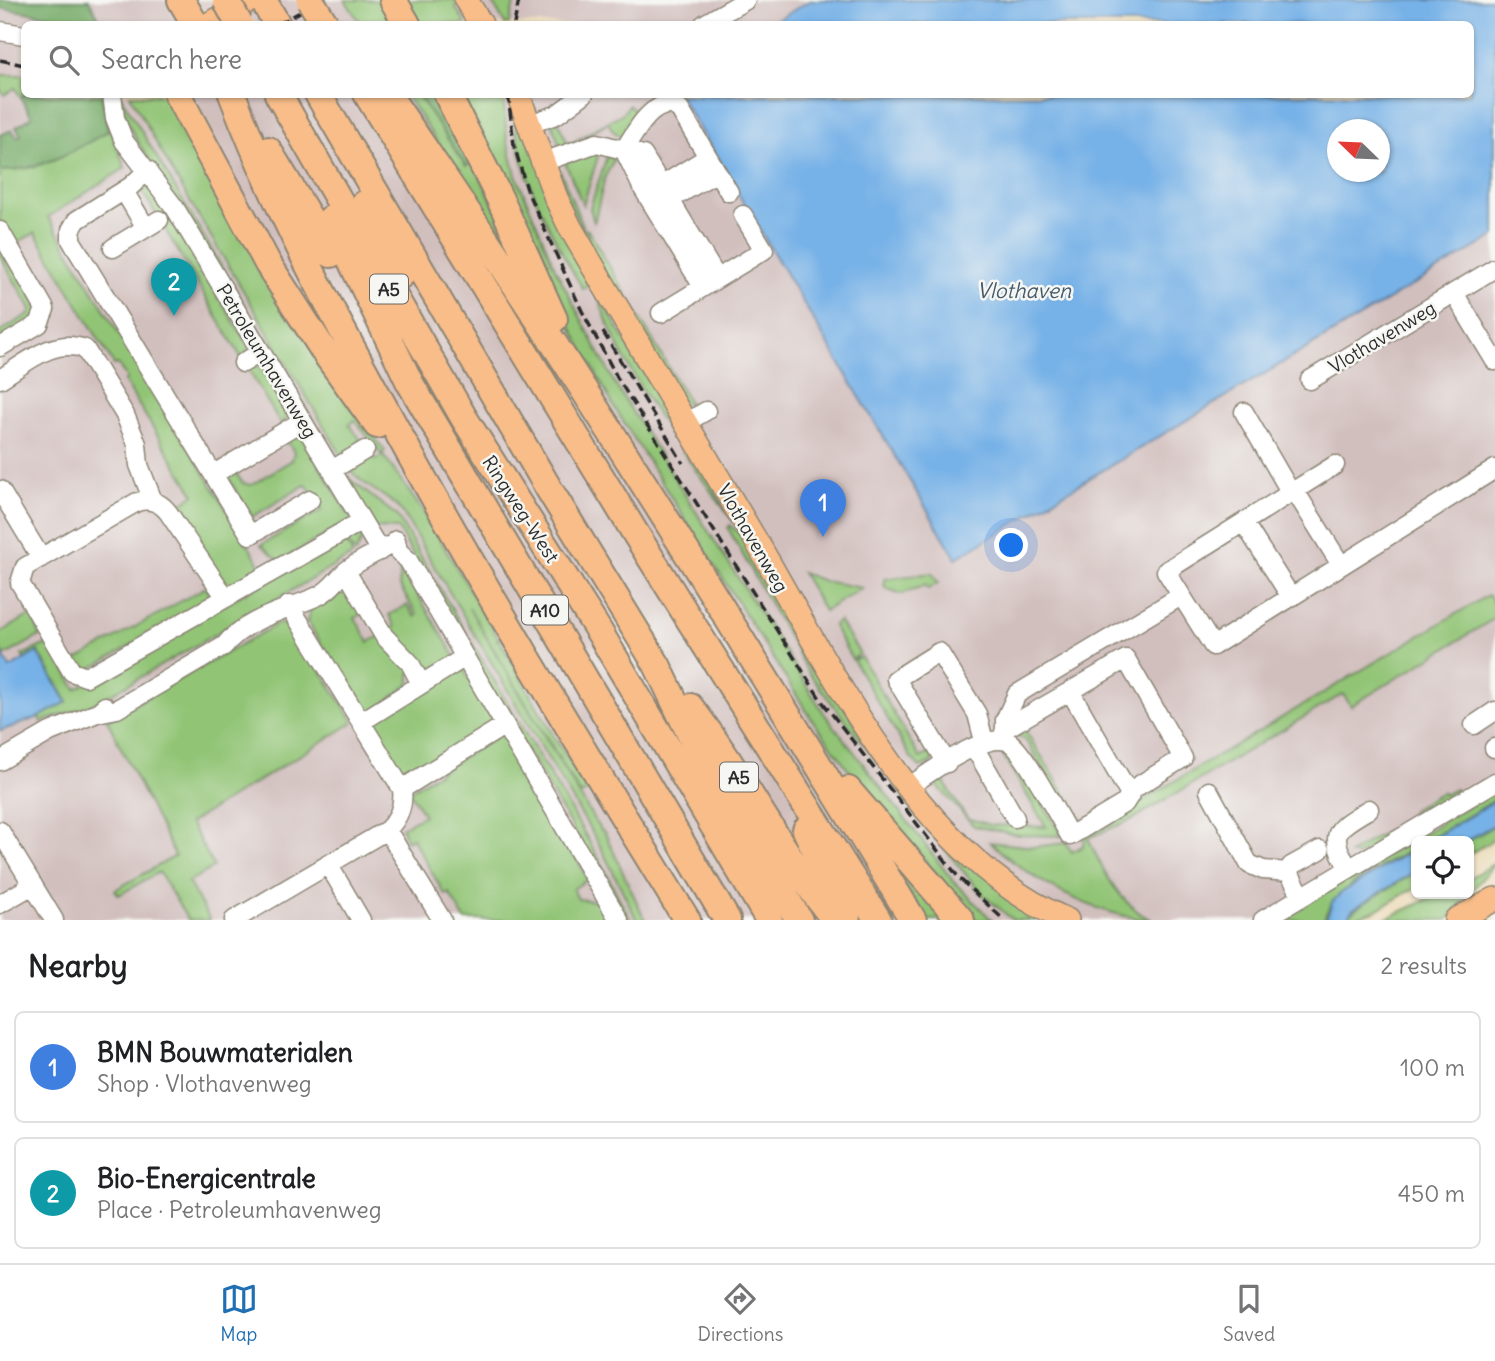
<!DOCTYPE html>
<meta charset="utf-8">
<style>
:root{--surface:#fff;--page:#f2f2f2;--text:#202124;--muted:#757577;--line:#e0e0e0;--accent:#1f6fb2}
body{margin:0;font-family:Delius,sans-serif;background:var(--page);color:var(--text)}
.controls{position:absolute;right:21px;bottom:21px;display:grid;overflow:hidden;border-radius:10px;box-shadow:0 2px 5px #0004}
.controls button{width:63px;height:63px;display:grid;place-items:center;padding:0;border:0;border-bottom:2px solid var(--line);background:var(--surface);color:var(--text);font:35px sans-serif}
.compass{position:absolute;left:1327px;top:119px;width:63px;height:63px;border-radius:50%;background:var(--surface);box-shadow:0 2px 5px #0004;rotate:293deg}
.you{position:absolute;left:1012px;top:546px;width:24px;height:24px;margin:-18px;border:5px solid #fff;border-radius:50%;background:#1a73e8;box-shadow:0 0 0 10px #1a73e833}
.badge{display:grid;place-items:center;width:46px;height:46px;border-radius:50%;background:var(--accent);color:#fff;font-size:23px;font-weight:700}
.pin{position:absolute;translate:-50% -58px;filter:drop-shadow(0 2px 4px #0008)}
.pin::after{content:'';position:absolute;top:37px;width:24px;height:21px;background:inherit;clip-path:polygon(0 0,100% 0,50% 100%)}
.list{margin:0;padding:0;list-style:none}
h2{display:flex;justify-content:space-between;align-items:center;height:91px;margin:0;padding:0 28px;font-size:30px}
h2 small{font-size:23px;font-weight:400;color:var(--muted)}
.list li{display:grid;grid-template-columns:46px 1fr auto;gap:21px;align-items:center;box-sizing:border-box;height:112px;margin:0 14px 14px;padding:0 14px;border:2px solid var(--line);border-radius:10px}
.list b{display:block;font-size:26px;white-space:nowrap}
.list p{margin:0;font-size:23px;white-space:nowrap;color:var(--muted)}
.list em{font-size:23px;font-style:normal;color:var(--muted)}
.icon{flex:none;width:38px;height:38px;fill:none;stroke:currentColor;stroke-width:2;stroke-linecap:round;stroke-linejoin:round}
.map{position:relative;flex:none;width:1495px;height:920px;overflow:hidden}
.search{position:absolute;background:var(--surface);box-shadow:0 2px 5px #0004;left:21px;right:21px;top:21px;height:77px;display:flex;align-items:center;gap:18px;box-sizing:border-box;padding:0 24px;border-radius:10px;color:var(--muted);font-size:26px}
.sheet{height:343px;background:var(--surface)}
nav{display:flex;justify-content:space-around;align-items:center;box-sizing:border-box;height:98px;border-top:2px solid var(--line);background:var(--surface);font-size:19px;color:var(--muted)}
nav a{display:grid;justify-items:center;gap:4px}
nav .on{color:var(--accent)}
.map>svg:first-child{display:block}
</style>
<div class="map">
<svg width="1495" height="920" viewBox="0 0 1495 920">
<rect width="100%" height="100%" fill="#f6f6f2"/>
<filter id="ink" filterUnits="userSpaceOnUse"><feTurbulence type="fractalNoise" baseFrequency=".0143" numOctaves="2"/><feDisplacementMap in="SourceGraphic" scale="14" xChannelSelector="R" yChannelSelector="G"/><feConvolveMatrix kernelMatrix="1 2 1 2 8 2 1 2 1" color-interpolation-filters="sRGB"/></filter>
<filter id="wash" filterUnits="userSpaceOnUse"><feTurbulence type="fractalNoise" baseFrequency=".00686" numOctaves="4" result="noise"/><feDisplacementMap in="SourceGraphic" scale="28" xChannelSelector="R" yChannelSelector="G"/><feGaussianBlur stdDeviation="1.57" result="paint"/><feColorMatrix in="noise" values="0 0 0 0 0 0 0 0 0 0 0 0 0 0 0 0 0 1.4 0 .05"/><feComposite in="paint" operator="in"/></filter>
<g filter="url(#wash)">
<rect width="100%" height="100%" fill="#edddbc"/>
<path fill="#d1bfbe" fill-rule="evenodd" d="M0,0h1495v791l-218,129h-1277zM24,24h1446v70h-1446zM1338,130h42v42h-42z"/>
<path fill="#91c474" stroke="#5e7850" stroke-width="2" d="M345,0h43l14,24h-41z
M406,0h51l-1,8 10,16h-46z
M491,0h24l-6,24h-4z
M0,75h24v19l-3,4 -6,-10 -11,7 -4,-6z
M101,95h4l4,30 16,43 -77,49 216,354 -30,16 -6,-1 -54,-76 20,-16 -70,-113 3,-2 -9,-15 -4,1 -79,-132 -21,11 -14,-23v-50l35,-4 73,-36z
M120,95l217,365 -3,1c-51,-85 -103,-170 -154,-255 -22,-37 -53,-68 -60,-111z
M130,95h36l174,298 45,58 -4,3 -26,-34 -6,4 17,23 -7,-5 4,7 -19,11 -171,-287z
M401,95l116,167 -111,-167h12l48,71 7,-4 71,146z
M460,95h43l4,44 9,36 39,93 61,118 208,327 130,169 38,38h-16l-114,-132 -51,-70 -197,-311 -51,-95z
M513,101l71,166 4,20 -5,2c-35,-59 -67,-119 -70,-188z
M629,105l11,9 -16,25 -11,-8 -5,-9 -40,25 -7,2 -9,-26 6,-2 10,24 55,-32z
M593,153h6l-16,52 -18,-43z
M607,156l7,3 -9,18 -11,46 -4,-15z
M560,171l24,58 4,1 102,174 -8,-2 -95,-159v-11h-4l-27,-55z
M140,187l13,2 11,16 85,142 -4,10 -3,2z
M0,240l41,73 -41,29v-10l29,-18 2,-5 -31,-53z
M596,291l137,230c-49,-66 -113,-151 -137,-230z
M250,364l10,2 29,47 -7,13 -36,-60z
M291,435l12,3 49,82 -72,41 -19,-16 61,-35 -14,-23 -3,-2 -53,32 -26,-43 13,-8 -2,9 6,8 8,2 41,-25 2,-8 -5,-8 -8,-3z
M371,454l5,6 7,-5 40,56 75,126 -1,3 2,-1 57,101 31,48 2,2 -8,5 -112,-187 130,220 6,5 40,87h-8l-37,-74 -198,-334c-15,-19 -40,-24 -53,-45z
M347,477l50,39 196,332 38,72h-5l-228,-391 -23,-1 -31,-50z
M730,525l14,13 135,226 -71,-92 -80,-144z
M357,529l6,8 -7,16 -9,-10 6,12 -261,150 -51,17 -2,-5 28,-16 -29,-50 -14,8 -2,-4 27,-12 27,46z
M401,567l55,91 -30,15h-16v10l-44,35 -59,-97 4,-13 37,-22 16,27 -9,5 14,24 26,-15 -6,-12 18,-10 8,12 2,-2 -18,-30z
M802,573l22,8 38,7 -38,23z
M932,573l6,10 -10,6 -3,-4 -23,9 -17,-6 -1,-9z
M206,587l7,12 -126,72 -14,-9z
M1488,595l7,9v14l-144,88 -8,-12 -210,125 -45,19c14,31 32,68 64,82 -59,-5 -119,-38 -162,-78l43,5 33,-4 6,9 11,-6 2,-10 27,-12 11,-12z
M32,614l8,22 -36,20 -4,-8v-15z
M839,621l21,33 -8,5 -19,-33z
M279,623l13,3 62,96 -164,101 24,44 -26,15 22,38h-22l-29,-48 -40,23 -4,-5 60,-34 -68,-136z
M861,657l59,101 13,-7 -1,11 -12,5 -9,-9 -58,-98z
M460,664l38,63 -93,57 -37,-63z
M1022,725l56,90 -3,2 2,4 4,-2 -1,6 -10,-2v-8l-45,-76 -7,-2z
M504,732l84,147 -15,10 5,10 25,3 10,18h-148l-16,-27 -4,2 -33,-57 -5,3 -6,-13 23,-13 -15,-24z
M1000,750l17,11 45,75 -44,-1 -44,-9 -40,-44 13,-9 1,2 -6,4 25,39 23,7 56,2z
M1455,789l4,6 -102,61 -8,-2 66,-40 -3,-4 30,-18 2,3z
M1495,791v9l-69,41h-10v6c-28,17 -85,40 -92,73h-47z
M898,793l141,121 -4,6h-22l-30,-25z
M862,814l94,106h-29z
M1495,825v14l-26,15 -1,-13z
M1495,863l-47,57h-65l56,-26h30v-16z
M1416,872v15l-41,24 -28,9 8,-11z"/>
<path fill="#74aa66" stroke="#506a48" stroke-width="2" d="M0,0h89l13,24 -102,-16z
M24,94l77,1 7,36c-34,20 -67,40 -108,40v-36l12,-5 5,7 4,-2 -5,-8 16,-10 -11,-19z
M418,95h16l39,67 -7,4z"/>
<path fill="#76b1e7" stroke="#506e89" stroke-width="2" fill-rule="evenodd" d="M811,0h684v236l-539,322 -277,-463 791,-1v-70h-700zM1338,130h42v42h-42z
M0,650l10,18 27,-16 30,50 -28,15 -39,14z
M1495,801v23l-29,17h-38z
M1416,848v23l-63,38 -8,11h-19l6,-18 9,-9z"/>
</g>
<g filter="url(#ink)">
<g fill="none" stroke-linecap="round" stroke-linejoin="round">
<g stroke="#8c8474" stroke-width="21">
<path id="minor" d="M704,24l42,-24
M0,31l24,4
M112,94l3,24 9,23 51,67 205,343
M529,124l27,-9 28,-21
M543,162l54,-19 46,12 74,123
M148,170l-17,16 -54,34 -6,10v10l179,295 60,-35
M124,191l22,37
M653,191l55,-34
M661,205l56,-33
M0,231l45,78 -6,15 -39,23
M113,248l46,-28
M703,287l-61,-100 -18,-37c11,-17 26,-48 49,-45l7,5 49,82
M1454,293l41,68
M661,313l103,-63 -21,-35
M243,363l18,-11
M0,379c26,-16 53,-42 85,-30l40,66 12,29 2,21 14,36
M1310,380l185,-112
M1244,412l47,81
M685,423l21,-12
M1335,465l-169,106 47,75 282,-177
M332,470l33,-20
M214,474l88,-53
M0,490l41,68
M1295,491l46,74
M1244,523l47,74
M396,540l2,11 10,9 211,360
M346,571l38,65 26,27 11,21
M226,598l-58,-86c-8,-10 -18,-14 -31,-10l-112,65 -5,16 52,89 14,5 276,-156
M97,713l20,-4 107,-63c22,-28 63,-36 94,-50 13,-6 18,-16 28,-25 12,-10 28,-17 42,-25
M361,722l104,-65
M1474,725l21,-14
M1005,729v-9l12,-26 164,-98
M1002,739l3,-10 121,-70 57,99 -53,33
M974,747l41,71
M1494,748h1
M0,761l50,-29 47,-19 8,-7
M947,763l-51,-84 43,-27 38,62 7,27
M910,786c20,-14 76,-55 99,-44 14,7 51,77 61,94l55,-33 5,-8 -60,-104
M402,789l103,-64
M1209,791l40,73 14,6 26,2 13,25
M387,830l55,90
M0,831l54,89
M328,864l33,56
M1349,869c-22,-37 -13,-40 20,-60
M1289,872l2,-6 29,-16
M0,904l33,-19
M234,920l153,-90c12,-12 17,-24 15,-41l-113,-184
M1263,920l232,-138"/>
</g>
<g stroke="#8c8474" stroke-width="26">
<path id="major" d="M466,0l15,24
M209,24l41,-24
M518,94l38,104 14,29c62,107 126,213 189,319 76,130 162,312 308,374
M1456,920l39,-21"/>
</g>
<g stroke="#8c8474" stroke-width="30">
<path id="highway" d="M181,0l14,24
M263,0l14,24
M393,0l14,24
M177,94l91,170 58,90 51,71
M232,94c44,115 99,217 158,324 93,171 195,336 297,502
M278,94l186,324 136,215 169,287
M318,94l231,395 108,176 39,81 103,174
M367,94l270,442 241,384
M387,94c186,269 356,547 526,826
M447,94l53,105 54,120
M268,150l63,104
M364,204l37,71
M331,219l79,164 317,537
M690,707c53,68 91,147 145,213
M848,790l113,130
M806,830l41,85"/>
</g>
<use href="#minor" stroke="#fff" stroke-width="18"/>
<use href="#major" stroke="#f8bd89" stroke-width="23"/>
<use href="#highway" stroke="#f8bd89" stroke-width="26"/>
<path stroke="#2b2b2b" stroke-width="3.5" stroke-dasharray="10 5" stroke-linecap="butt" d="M279,24l42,-24
M514,24l5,-24
M0,60l24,5
M508,94l6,51 14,48 54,118 36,68 203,321 138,178 45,42
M603,332l80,131"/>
<g stroke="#8c8474" stroke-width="30" stroke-linecap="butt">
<path id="highway-bridge" d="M226,0l13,24
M310,0l15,24"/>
</g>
<use href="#highway-bridge" stroke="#f8bd89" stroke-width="26"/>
</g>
</g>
<g text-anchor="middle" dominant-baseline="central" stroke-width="5" stroke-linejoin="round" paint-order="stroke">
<g fill="#f6f6f2" stroke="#686867" stroke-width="2">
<rect x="370" y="274.5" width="38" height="29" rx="5"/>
<rect x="522" y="595.5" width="46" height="29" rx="5"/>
<rect x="720" y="762.5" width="38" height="29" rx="5"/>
</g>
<g font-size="18" font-weight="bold" fill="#2b2b2b">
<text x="389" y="289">A5</text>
<text x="545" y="610">A10</text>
<text x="739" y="777">A5</text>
</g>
<g font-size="19" fill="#2b2b2b" stroke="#f6f6f2">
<text transform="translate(1382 337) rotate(-31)">Vlothavenweg</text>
<text transform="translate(267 361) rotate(59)">Petroleumhavenweg</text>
<text transform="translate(521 509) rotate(57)">Ringweg-West</text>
<text transform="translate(753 538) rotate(60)">Vlothavenweg</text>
</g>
<g font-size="21" font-style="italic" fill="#455a6d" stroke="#f6f6f2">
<text x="1024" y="290">Vlothaven</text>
</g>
</g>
</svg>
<div class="controls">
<button><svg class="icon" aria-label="locate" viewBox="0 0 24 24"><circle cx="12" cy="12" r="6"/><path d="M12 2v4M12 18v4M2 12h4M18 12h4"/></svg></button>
</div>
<svg class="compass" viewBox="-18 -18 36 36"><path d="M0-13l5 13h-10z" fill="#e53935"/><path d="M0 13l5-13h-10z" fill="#757577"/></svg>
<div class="you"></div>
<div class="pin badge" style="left:823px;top:537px;background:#3f7fe0">1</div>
<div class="pin badge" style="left:174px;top:316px;background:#0f9aa8">2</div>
<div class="search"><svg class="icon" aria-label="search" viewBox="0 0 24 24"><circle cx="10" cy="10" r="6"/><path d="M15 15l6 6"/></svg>Search here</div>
</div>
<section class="sheet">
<h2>Nearby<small>2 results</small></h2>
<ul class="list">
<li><span class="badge" style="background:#3f7fe0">1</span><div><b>BMN Bouwmaterialen</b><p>Shop · Vlothavenweg</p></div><em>100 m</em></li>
<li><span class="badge" style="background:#0f9aa8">2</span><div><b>Bio-Energicentrale</b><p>Place · Petroleumhavenweg</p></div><em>450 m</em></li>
</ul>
</section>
<nav>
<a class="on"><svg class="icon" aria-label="map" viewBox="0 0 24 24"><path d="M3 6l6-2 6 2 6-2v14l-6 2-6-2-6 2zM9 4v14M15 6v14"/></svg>Map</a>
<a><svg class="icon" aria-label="directions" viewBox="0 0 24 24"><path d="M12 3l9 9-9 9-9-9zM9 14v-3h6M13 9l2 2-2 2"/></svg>Directions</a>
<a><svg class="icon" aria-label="saved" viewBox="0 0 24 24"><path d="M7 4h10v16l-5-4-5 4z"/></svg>Saved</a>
</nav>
